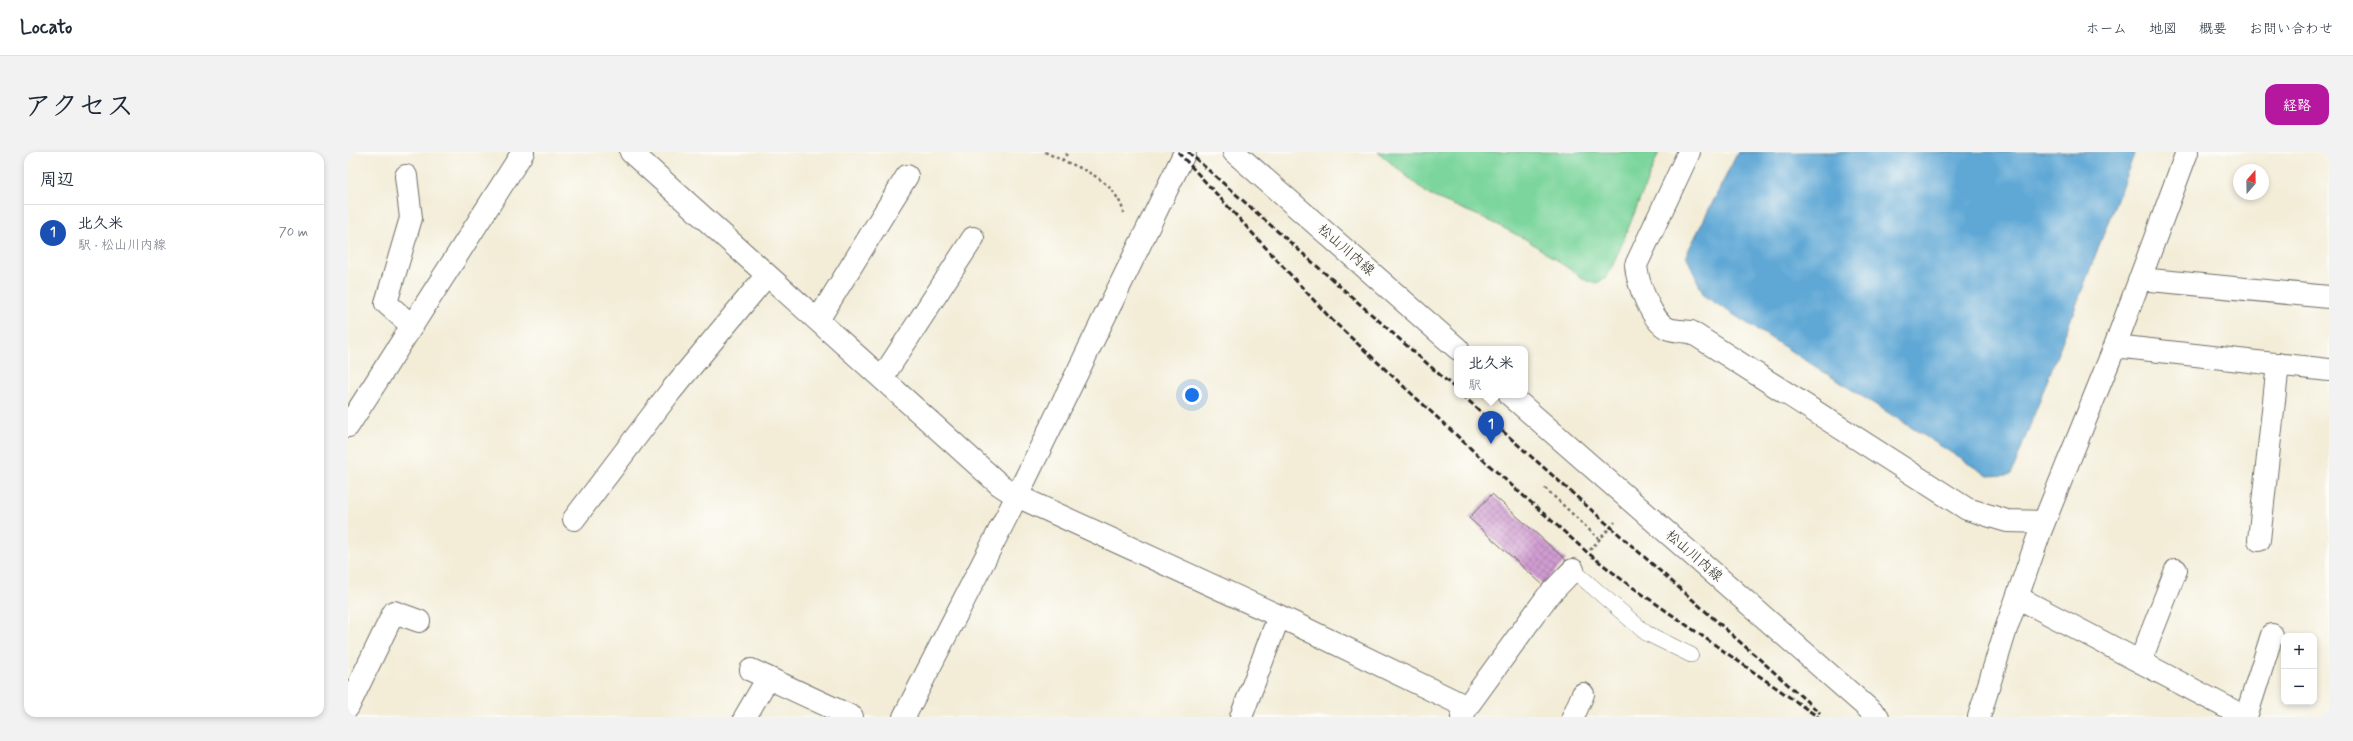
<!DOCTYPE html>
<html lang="ja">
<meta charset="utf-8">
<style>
:root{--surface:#fff;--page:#f2f2f3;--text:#1f2937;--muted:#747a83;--line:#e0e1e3;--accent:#b5179e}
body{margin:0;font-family:Mynerve,"Klee One",sans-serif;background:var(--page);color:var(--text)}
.controls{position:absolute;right:12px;bottom:12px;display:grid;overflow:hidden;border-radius:8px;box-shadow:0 2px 6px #0003}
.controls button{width:36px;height:36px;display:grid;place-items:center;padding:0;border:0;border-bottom:1px solid var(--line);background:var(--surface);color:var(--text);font:20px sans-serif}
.compass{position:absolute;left:1885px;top:12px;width:36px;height:36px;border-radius:50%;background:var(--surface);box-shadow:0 2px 6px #0003;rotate:20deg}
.you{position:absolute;left:844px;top:243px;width:14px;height:14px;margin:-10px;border:3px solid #fff;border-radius:50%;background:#1a73e8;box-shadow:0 0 0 6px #1a73e833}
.badge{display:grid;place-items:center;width:26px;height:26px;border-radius:50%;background:var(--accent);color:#fff;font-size:13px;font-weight:700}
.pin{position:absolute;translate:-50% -33px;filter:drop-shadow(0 1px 2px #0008)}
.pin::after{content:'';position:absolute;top:21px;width:14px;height:12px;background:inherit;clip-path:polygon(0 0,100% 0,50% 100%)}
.popup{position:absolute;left:1106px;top:194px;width:74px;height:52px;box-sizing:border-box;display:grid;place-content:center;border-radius:8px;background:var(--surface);filter:drop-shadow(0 1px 3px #0005);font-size:13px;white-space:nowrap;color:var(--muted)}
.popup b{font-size:15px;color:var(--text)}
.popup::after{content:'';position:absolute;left:50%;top:100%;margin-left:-8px;border:8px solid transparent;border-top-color:var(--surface)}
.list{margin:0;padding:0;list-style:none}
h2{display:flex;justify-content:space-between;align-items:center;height:52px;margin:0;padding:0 16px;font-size:17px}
h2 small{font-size:13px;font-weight:400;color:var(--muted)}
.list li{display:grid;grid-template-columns:26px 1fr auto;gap:12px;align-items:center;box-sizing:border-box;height:56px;padding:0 16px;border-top:1px solid var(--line)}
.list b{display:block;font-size:15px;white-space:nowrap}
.list p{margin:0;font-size:13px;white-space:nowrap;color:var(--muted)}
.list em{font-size:13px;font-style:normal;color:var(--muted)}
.map{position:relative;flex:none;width:1981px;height:565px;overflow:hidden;border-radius:12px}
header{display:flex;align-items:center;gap:24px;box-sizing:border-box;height:56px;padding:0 20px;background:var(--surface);border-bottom:1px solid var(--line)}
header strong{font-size:19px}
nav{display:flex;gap:22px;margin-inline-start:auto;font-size:14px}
.intro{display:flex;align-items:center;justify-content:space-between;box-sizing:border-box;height:96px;padding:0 24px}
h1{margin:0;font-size:28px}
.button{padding:10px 18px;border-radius:12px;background:var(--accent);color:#fff;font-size:14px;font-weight:700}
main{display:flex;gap:24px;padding:0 24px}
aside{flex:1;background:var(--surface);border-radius:12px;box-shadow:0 2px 6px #0003}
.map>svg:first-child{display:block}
</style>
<header>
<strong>Locato</strong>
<nav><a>ホーム</a><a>地図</a><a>概要</a><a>お問い合わせ</a></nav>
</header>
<div class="intro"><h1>アクセス</h1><a class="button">経路</a></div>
<main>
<aside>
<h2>周辺<small></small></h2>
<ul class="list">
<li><span class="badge" style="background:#1a4fb4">1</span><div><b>北久米</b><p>駅 · 松山川内線</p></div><em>70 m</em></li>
</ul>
</aside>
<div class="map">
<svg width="1981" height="565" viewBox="0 0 1981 565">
<defs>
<pattern id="building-cross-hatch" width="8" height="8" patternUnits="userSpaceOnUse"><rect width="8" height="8" fill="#d09cd1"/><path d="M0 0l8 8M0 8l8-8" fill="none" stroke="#a97faa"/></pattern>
</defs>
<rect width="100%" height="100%" fill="#fdfcf7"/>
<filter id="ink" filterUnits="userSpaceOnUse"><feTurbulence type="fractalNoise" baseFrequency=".025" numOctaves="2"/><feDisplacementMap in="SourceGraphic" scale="8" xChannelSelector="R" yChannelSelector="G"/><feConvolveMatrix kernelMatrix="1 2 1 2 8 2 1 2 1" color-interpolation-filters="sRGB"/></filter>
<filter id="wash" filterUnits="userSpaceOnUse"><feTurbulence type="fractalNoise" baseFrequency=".012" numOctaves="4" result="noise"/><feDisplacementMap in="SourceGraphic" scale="16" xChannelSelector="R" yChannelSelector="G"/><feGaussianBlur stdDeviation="0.9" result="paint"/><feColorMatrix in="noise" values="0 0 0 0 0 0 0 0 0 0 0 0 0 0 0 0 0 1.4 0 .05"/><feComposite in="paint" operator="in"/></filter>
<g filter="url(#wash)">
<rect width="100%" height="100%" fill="#f3edd8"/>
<path fill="#7bd59c" stroke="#538064" d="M1030,0h281l-44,109 -9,16 -9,6 -10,-2 -60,-41 -43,-22 -55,-23z"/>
<path fill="#5fa7d5" stroke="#456980" d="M1390,0h397l-124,323 -23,1 -284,-180 -18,-41z"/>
<g id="blocks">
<path fill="url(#building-cross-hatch)" d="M1144,342l74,66 -23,25 -74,-67z"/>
</g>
</g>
<g filter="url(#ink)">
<use href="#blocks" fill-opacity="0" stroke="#716f68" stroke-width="1"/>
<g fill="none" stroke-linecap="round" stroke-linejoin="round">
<g stroke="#716f68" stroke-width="16">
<path id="lane" d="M1225,418l73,63 45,22"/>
</g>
<g stroke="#716f68" stroke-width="24">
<path id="street" d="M283,0l369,333 17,11 262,120 188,91
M1341,0l-53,113c1,17 16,58 33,64 6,2 15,2 22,3l276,177 40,12 37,1
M58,24l5,42 -25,85 26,23
M1792,127l189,18
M470,168l89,-144
M1767,194l214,24
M534,226l91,-140
M0,274l175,-274
M226,367l96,-127 97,-117
M1911,388l19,-176
M1669,445l228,120
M1792,510l36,-92
M403,518l101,47
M0,555l46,-95 25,9
M397,565l23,-39
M556,565l113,-221 168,-344
M893,565l38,-101
M1114,565l5,-10 80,-110 26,-27
M1225,565l10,-23
M1631,565l27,-88 34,-97 75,-186 72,-194
M1898,565l26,-82"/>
</g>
<g stroke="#716f68" stroke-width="24">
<path id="secondary" d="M886,0l224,197
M1162,243l368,322"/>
</g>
<path stroke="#716f68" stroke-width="2.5" stroke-dasharray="3 3" stroke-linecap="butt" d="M697,0c31,16 68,23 79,61
M714,9l6,-9
M1197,336l55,52
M1242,398l25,-28"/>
<use href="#lane" stroke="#fff" stroke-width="15"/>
<use href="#street" stroke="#fff" stroke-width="22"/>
<use href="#secondary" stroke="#fff" stroke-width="22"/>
<path stroke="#2b2b2b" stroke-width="3" stroke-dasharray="6 3" stroke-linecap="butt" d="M830,0l154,168 149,138 107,95 37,29 193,135
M840,0l269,238
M1114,243l358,318"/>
</g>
</g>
<g text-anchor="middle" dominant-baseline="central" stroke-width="3" stroke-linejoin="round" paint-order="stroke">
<g font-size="14" fill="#2b2b2b" stroke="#fdfcf7">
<text transform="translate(998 98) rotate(41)">松山川内線</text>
<text transform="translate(1346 404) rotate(41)">松山川内線</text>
</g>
</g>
</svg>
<div class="controls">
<button>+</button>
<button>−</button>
</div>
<svg class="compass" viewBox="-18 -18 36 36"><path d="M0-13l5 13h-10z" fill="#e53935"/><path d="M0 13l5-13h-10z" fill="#747a83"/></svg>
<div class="you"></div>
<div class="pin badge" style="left:1143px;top:292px;background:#1a4fb4">1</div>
<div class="popup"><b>北久米</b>駅</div>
</div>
</main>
